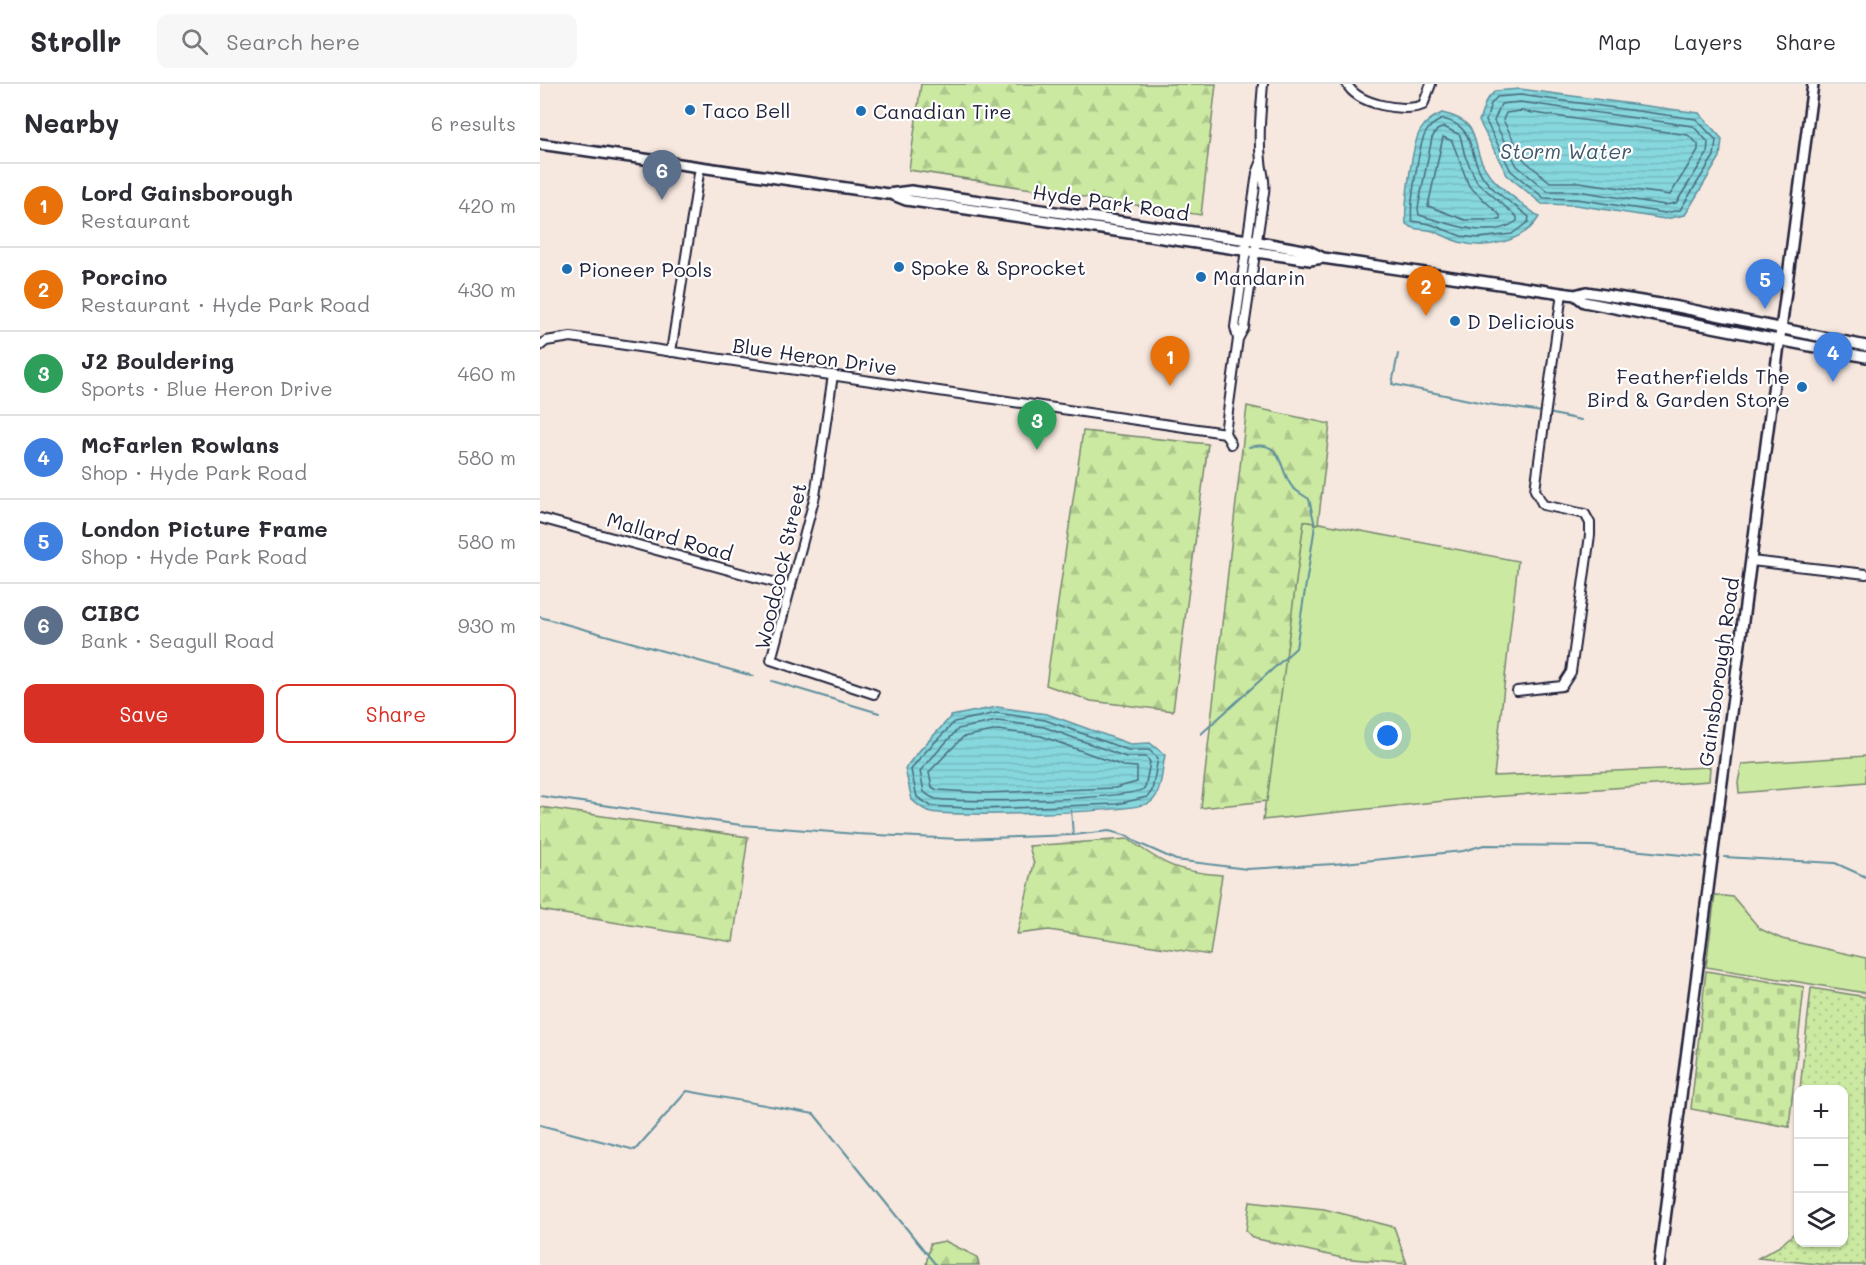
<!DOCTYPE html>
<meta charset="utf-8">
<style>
:root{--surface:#fff;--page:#f7f7f7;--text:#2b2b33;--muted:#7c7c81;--line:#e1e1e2;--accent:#d93025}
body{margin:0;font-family:Mali,sans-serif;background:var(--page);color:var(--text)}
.controls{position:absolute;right:18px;bottom:18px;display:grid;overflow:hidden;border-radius:12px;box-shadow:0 2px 4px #0004}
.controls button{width:54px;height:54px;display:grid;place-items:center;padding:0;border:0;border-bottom:2px solid var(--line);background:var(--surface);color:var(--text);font:30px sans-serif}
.you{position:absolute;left:848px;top:652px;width:21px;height:21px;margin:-15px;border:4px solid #fff;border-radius:50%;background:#1a73e8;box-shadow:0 0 0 9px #1a73e833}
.badge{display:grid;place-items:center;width:39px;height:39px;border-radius:50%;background:var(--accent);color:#fff;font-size:20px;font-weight:700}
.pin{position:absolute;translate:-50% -50px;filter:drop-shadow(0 2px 3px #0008)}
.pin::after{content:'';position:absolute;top:32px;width:21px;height:18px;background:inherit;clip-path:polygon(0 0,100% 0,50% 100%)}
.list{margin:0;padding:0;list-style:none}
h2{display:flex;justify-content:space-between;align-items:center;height:78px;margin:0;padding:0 24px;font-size:26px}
h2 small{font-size:20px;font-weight:400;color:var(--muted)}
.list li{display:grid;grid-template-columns:39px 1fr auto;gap:18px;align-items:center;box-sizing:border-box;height:84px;padding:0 24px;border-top:2px solid var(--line)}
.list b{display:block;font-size:22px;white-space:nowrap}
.list p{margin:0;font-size:20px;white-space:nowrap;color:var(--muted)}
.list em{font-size:20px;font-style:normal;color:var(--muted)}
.actions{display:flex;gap:12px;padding:18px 24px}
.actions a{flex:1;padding:14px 0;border:2px solid var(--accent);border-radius:12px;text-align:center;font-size:21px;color:var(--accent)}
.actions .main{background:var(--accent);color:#fff}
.icon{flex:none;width:33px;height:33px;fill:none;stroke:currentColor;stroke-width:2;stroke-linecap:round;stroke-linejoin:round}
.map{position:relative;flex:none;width:1326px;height:1181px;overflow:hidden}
header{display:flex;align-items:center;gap:36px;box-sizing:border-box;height:84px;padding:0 30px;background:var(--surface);border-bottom:2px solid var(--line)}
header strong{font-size:28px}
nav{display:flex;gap:33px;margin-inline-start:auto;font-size:21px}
.search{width:420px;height:54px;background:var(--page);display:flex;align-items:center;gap:15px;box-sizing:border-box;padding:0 21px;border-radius:12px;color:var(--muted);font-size:22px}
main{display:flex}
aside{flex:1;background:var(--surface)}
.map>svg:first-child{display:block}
</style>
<header>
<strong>Strollr</strong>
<div class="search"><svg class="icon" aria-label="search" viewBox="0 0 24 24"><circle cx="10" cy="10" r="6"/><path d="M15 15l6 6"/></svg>Search here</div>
<nav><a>Map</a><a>Layers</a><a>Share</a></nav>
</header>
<main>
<aside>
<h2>Nearby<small>6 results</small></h2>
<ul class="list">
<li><span class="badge" style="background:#e8710a">1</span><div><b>Lord Gainsborough</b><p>Restaurant</p></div><em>420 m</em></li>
<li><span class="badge" style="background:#e8710a">2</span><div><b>Porcino</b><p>Restaurant · Hyde Park Road</p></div><em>430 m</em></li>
<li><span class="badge" style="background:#2e9e5b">3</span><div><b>J2 Bouldering</b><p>Sports · Blue Heron Drive</p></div><em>460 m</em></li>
<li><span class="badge" style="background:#3f7fe0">4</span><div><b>McFarlen Rowlans</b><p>Shop · Hyde Park Road</p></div><em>580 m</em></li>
<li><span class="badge" style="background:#3f7fe0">5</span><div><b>London Picture Frame</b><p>Shop · Hyde Park Road</p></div><em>580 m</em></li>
<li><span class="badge" style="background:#5c6f8a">6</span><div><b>CIBC</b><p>Bank · Seagull Road</p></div><em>930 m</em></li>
</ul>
<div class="actions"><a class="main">Save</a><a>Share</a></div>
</aside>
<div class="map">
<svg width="1326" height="1181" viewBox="0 0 1326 1181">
<defs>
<pattern id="forest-firs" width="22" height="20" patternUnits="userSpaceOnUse" patternTransform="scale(1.5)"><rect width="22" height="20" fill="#cbe9a1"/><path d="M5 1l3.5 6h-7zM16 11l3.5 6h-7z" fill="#aec88c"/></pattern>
<pattern id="cemetery-stones" width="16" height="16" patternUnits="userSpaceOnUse" patternTransform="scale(1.5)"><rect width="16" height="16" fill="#cbe9a1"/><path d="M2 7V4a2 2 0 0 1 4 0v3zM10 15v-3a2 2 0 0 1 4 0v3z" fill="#aec88c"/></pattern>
<pattern id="park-dots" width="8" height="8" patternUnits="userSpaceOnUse" patternTransform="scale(1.5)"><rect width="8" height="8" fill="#cbe9a1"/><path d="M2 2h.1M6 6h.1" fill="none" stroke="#aec88c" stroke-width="1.8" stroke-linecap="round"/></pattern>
<pattern id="water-rules" width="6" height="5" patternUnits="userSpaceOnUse" patternTransform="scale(1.5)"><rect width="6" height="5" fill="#86d8de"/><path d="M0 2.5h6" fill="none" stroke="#73b9bf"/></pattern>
</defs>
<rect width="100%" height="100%" fill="#f7e8df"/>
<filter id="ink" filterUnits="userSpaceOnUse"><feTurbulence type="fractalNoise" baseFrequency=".0167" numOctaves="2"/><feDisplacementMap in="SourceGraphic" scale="12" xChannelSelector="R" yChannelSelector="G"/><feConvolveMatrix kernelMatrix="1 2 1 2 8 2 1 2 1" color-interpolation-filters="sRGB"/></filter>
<g filter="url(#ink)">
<path fill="#cbe9a1" stroke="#76866e" stroke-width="1.5" d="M764,436l214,41 -24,215 216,-9 -1,14 -246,18 -200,21z
M1326,672v26l-127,11 -1,-11 4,-18z
M1175,811l18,2 27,32 22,10 84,19v35l-160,-26z"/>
<path fill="url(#forest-firs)" stroke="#76866e" stroke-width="1.5" d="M381,0h295l-15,131 -292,-45z
M707,322l83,18 -12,100 -14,-3 -37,280 -66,7z
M543,347l125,13 -35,267 -82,-10 -45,-16z
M0,723l208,30 -15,105 -193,-32z
M588,755c38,27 47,32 94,36l-12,80 -161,-25 -32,4 17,-70 -5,-18z
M710,1117l74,8 70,18 13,37 -65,-6 -89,-20 -7,-7z
M405,1157l32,16 2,8h-53l4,-21z"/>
<path fill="url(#cemetery-stones)" stroke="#76866e" stroke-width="1.5" d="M1166,887l98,16 -15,140 -98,-18z"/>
<path fill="url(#park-dots)" stroke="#76866e" stroke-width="1.5" d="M1271,904l55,9v268h-39l-69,-7 22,-12 18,-16v12h46v-152l-44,-1z"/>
<path fill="url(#water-rules)" stroke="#5e8f9d" stroke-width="1.5" d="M980,5l179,24 23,26 -2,18 -35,58 -20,4 -89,-14 -34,-1 -35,-29 -28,-54 7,-20 9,-10z
M902,29c45,10 25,33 47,61 13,17 33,29 50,43 -15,25 -53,33 -80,25 -9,-3 -18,-8 -26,-11 -11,-3 -18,0 -27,-7 -2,-17 6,-79 14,-93 6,-10 12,-13 22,-18z
M457,623l50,7 83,30 20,-1 15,12c-3,13 -3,39 -14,47 -15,11 -195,15 -220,10 -7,-1 -14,-8 -19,-12l-7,-31c13,-20 31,-34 46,-53z"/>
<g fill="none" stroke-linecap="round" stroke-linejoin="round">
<path stroke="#4a6b7c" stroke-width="1.5" d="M980,11l176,24 20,21 -2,16 -34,54 -15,3 -88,-14 -33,-1 -33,-27 -25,-50 5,-17 6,-7z
M980,18l173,24 15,16 -1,12 -31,49 -11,2 -87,-14h-31l-30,-25 -23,-45 7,-17z
M980,27l168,24 10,9v6l-28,45 -91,-13h-29l-26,-22 -21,-40 3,-7z
M903,35c34,8 24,34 40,58 11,16 31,27 46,40l-1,5 -16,12 -33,4 -18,-2 -31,-12 -18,-3c-3,-13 7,-75 13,-87 4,-8 10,-12 18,-15z
M904,43l16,8 5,21 12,26 40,35v4c-28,20 -69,2 -98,-6l-1,-7 14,-70 5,-8z
M903,53l9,4 17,45 31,29v5h-35l-37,-14z
M457,629l48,7 83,30h21l9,8 -6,33 -5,6 -30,7 -131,5 -55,-3 -14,-9 -6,-27c10,-17 30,-32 43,-48z
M457,637l47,6 82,30h20l4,5 -5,26c-14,12 -183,15 -209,11 -5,-1 -8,-4 -12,-7l-4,-21 38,-42z
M458,646l43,6 82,30 14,1v15l-22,6 -129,5 -49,-3 -5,-3 -3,-15 34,-35z"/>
<path stroke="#5e8f9d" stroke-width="2" d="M858,270l-6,30 96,20 54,8
M1008,329l33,7
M0,533l213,59
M232,597l107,32
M661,650l95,-86 19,-122 -6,-27c-5,-3 -11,-7 -16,-11 -15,-17 -8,-50 -44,-41
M0,712l201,29 116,9 102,5 114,-4 36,-4 19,5 10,7 38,17 71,9 87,-5 129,-13 21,-6 107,1 111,11
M531,726l2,25
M1184,773l111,6 31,14
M0,1041l95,25 52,-59 127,23 122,151"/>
<g stroke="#22223b" stroke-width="12">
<path id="minor" d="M807,0c10,20 56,29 76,21l8,-21
M698,255l6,-11 20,-135c2,-13 -2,-20 -3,-32 -3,-26 0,-52 2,-77
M0,262l6,-5 25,-4 654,96
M131,268l29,-185
M293,291l-18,121 -44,164 103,34
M685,349l13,-94 -3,-12 22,-154 4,-10
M685,349l6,11
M0,434l251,69
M1211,477l115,13
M977,607l45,-5 9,-14 19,-137v-12l-5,-9 -42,-9 -8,-15 27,-197"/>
</g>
<g stroke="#22223b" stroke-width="14">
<path id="major" d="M0,60l348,50 23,-3 337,49 61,11 14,7
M351,110l15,6 404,60 13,-2 252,37 11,-3 92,15 188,39
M1035,211l9,7 282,55
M1119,1181l154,-1181"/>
</g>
<use href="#minor" stroke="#fff" stroke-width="8"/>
<use href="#major" stroke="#fff" stroke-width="9"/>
</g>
</g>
<g fill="#1f6fb2" stroke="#fff" stroke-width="2">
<circle cx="150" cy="26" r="6"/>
<circle cx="321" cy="27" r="6"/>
<circle cx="359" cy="183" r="6"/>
<circle cx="27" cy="185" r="6"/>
<circle cx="661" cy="193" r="6"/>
<circle cx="915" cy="237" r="6"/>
<circle cx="1262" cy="303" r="6"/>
</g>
<g text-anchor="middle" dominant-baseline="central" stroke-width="4.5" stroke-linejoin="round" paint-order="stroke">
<g font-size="20" fill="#22223b" stroke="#fff" text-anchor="start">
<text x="162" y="26">Taco Bell</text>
<text x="333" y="27">Canadian Tire</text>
<text x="371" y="183">Spoke &amp; Sprocket</text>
<text x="39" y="185">Pioneer Pools</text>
<text x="673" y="193">Mandarin</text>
<text x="927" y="237">D Delicious</text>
<text x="1250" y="292" text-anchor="end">Featherfields The<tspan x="1250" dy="23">Bird &amp; Garden Store</tspan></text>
</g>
<g font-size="20" fill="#22223b" stroke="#fff">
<text transform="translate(571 118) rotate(8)">Hyde Park Road</text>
<text transform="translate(275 272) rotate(8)">Blue Heron Drive</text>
<text transform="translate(130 452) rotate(16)">Mallard Road</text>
<text transform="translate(240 482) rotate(-77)">Woodcock Street</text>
<text transform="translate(1178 588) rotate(-82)">Gainsborough Road</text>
</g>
<g font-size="21" font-style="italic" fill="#40596c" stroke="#fff">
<text x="1026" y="66">Storm Water</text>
</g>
</g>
</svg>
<div class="controls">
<button>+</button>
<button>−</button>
<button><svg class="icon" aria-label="layers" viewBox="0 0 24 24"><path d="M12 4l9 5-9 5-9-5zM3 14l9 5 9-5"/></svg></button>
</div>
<div class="you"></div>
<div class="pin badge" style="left:630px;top:302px;background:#e8710a">1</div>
<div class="pin badge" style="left:886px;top:232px;background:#e8710a">2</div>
<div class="pin badge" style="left:497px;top:366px;background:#2e9e5b">3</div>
<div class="pin badge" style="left:1293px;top:298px;background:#3f7fe0">4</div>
<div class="pin badge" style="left:1225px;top:225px;background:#3f7fe0">5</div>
<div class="pin badge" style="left:122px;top:116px;background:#5c6f8a">6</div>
</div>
</main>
